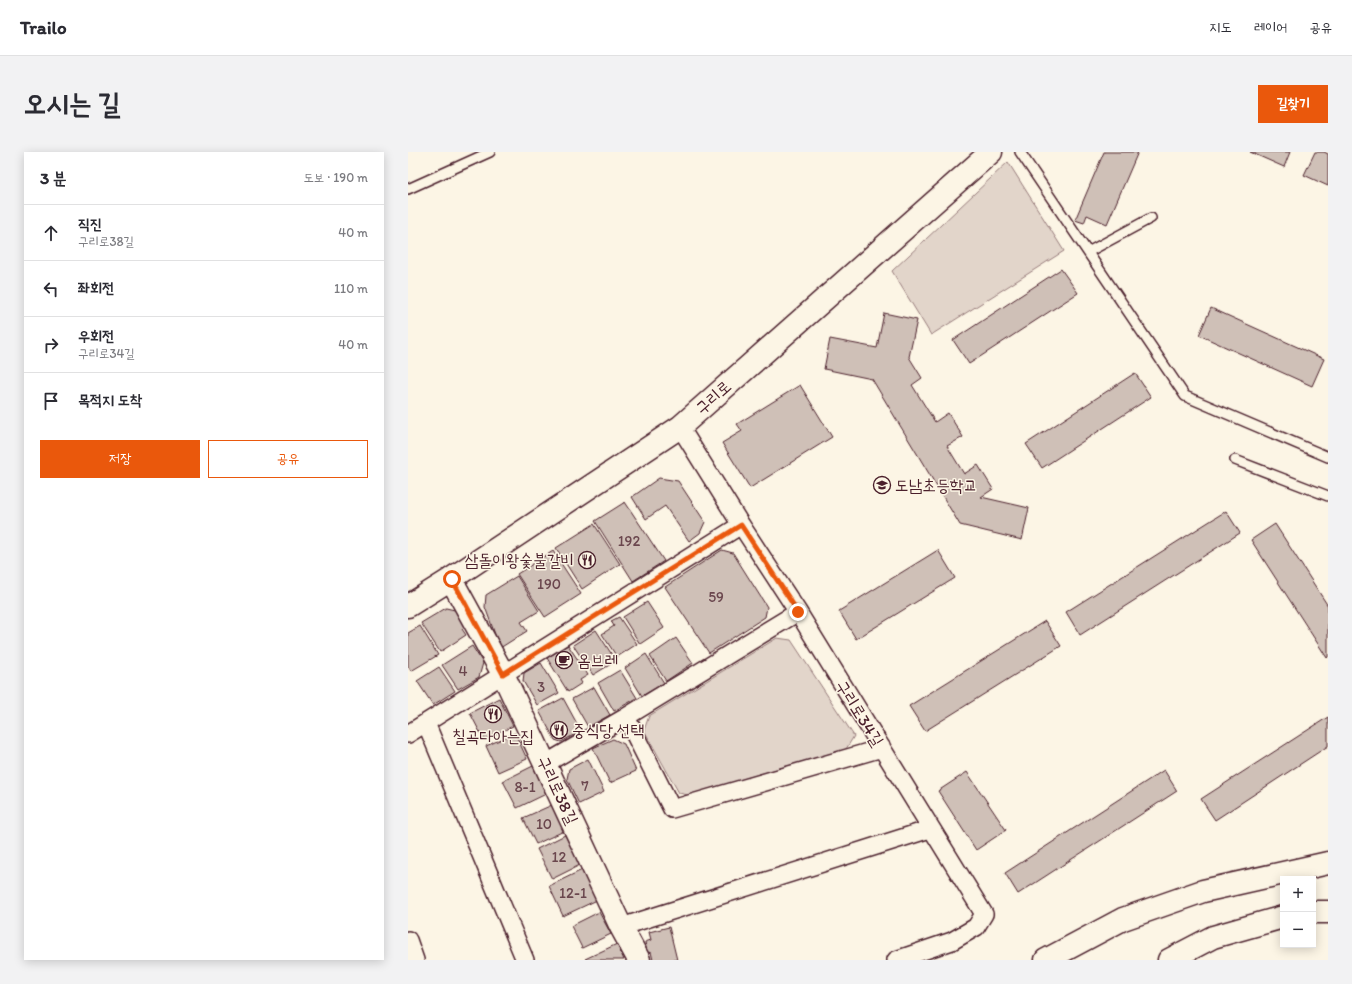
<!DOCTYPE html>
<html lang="ko">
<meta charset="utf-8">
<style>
:root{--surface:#fff;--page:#f2f2f3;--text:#2b2b33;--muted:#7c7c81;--line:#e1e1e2;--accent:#ea580c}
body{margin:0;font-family:Itim,"Poor Story",sans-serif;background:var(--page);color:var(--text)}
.controls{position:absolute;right:12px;bottom:12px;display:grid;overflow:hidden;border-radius:0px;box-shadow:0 2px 10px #0003}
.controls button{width:36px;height:36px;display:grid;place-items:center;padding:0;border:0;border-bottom:1px solid var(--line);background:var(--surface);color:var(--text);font:20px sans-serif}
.stop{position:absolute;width:12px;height:12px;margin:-9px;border:3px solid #ea580c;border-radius:50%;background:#fff}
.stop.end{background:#ea580c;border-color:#fff;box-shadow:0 1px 4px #0008}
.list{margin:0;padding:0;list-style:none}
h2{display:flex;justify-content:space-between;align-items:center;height:52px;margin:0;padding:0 16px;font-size:17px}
h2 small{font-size:13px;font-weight:400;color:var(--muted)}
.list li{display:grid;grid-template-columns:26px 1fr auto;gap:12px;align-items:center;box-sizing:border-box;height:56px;padding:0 16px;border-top:1px solid var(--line)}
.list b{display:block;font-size:15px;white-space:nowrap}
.list p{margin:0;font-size:13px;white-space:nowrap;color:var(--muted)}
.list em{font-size:13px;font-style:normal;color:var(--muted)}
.actions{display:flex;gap:8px;padding:12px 16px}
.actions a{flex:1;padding:9px 0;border:1px solid var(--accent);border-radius:0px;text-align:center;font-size:14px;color:var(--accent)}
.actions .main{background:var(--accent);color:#fff}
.icon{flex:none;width:22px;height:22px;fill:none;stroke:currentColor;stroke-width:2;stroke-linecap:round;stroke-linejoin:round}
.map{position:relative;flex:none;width:920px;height:808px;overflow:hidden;border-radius:0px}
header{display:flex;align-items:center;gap:24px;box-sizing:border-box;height:56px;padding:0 20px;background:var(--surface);border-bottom:1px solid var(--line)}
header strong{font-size:19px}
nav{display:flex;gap:22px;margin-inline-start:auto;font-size:14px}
.intro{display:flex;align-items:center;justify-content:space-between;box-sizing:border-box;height:96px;padding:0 24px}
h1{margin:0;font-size:28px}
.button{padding:10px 18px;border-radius:0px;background:var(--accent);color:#fff;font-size:14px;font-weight:700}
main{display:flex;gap:24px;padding:0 24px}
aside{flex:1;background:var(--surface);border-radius:0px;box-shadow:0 2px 10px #0003}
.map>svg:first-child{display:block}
</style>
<header>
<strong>Trailo</strong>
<nav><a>지도</a><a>레이어</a><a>공유</a></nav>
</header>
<div class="intro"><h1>오시는 길</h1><a class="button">길찾기</a></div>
<main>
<aside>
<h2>3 분<small>도보 · 190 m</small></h2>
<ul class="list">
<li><svg class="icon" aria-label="ahead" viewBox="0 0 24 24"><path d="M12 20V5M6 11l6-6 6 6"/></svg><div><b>직진</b><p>구리로38길</p></div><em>40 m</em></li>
<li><svg class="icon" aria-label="left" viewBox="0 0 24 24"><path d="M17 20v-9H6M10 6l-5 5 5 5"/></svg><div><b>좌회전</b></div><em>110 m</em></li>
<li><svg class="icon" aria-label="right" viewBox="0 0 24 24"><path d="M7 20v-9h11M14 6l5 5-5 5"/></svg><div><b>우회전</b><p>구리로34길</p></div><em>40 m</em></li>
<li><svg class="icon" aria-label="arrive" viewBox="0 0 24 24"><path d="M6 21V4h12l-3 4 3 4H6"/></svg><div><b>목적지 도착</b></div></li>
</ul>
<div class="actions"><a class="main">저장</a><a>공유</a></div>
</aside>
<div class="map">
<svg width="920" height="808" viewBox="0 0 920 808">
<rect width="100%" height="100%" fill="#fcf5e5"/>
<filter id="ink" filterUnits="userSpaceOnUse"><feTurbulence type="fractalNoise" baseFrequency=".025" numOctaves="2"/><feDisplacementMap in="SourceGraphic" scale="8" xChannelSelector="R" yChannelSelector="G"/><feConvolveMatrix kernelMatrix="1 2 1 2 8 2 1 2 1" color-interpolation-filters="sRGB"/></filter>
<g filter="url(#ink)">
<path fill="#e2d5ca" stroke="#967a7a" d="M600,10l56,89 -133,84 -39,-64z
M369,486l14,2 63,96 -8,13 -158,46 -9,-2 -35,-63 5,-14z"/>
<path fill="#cfc0b7" stroke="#4a1f2b" d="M696,0h34l-31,72 -20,-9 -3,8 -9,-3z
M842,0h40l-6,15z
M907,0h9l4,2v32l-24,-11z
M653,117l17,24 -109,71 -16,-24z
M803,156l113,51 -12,27 -113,-51z
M476,161l33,7 -8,37 13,21 -10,7 23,37 13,-9 15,24 -16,9 17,28 14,-9 15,24 -12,8 48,11 -7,32 -62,-15 -88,-146 -48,-10 6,-30 47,9z
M727,221l16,24 -109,71 -16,-24z
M392,233l32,52 -82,51 -28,-45 20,-12 -5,-7z
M251,326l19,3 27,41 -5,11 -11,8 -24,-35 -19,13 -14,-22z
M217,350l39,59 -31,20 -38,-60z
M818,359l14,22 -160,102 -14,-23z
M186,372l26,40 -38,25 -26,-41z
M867,372l53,82v51l-1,1 -76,-118z
M314,398l11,3 34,54 -2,10 -56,36 -44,-66z
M530,398l17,28 -99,61 -17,-28z
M145,399l28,43 -36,23 -28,-43z
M109,424l22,35 -18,11 6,9 -27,17 -15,-41 1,-12z
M239,450l17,26 -24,16 -17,-27z
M38,456l13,3 9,14 -6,4 4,6 -26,17 -19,-29z
M211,465l18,27 -20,13 -15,-23 12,-8 -3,-5z
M637,469l16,25 -136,85 -16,-25z
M12,474l18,29 -27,16 -3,-5v-33z
M188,478l20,31 -23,14 -20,-30z
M268,486l17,25 -27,18 -16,-25z
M160,493l20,30 -8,5 2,3 -14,9 -21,-34z
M64,494l11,17 -4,14 -21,12 -16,-24z
M238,502l18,29 -22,13 -17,-28z
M133,511l18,30 -22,12 -14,-24 1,-8z
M31,515l16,24 -22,14 -16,-24z
M212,518l17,28 -23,13 -16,-28z
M186,535l16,28 -22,12 -16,-28z
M91,546l14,28 -29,14 -14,-27z
M155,546l18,33 -20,11 -6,-2 -16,-29z
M920,565v29l-113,74 -14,-21z
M107,581l12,26 -29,13 -12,-26z
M205,587l11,5 12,27 -26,12 -17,-35z
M180,607l16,33 -25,12 -12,-25 2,-10z
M125,614l13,28 -29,14 -14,-27z
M756,618l13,21 -159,103 -13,-21z
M559,620l39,58 -30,20 -38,-59z
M144,653l12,26 -28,13 -13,-26z
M157,683l15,30 -28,14 -15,-30z
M174,718l15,30 -34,16 -14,-30z
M191,760l12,22 -29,14 -11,-22z
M261,775l8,33h-24l-2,-8 -4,1 -2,-11 6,-2 -2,-8z
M209,792l7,16h-38l-1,-1z"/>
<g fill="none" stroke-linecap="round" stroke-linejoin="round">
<g stroke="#4a1f2b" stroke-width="12">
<path id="lane" d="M612,0l165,244 143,61
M0,37l82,-37
M680,100l63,-34
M827,308l93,36"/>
</g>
<g stroke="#4a1f2b" stroke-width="20">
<path id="street" d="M272,275l61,98 57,87 186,302 -8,13 -24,14 -56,19
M218,565l46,92 210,-61
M18,571l99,237
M0,582l333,-209
M137,612l81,-47 172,-105
M213,775l309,-98
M0,788l7,20"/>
</g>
<g stroke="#4a1f2b" stroke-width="25">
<path id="secondary" d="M43,427l52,95 118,253 18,33
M0,454l43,-27 229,-152 311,-275
M905,760h15
M638,808l77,-41 80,-28 125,-28
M761,808l44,-23 70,-20"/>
</g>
<use href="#lane" stroke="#fcf5e5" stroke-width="9"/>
<use href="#street" stroke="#fcf5e5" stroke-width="17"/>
<use href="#secondary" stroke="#fcf5e5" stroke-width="22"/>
</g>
</g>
<g fill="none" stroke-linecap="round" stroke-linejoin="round" filter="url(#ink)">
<path stroke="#ea580c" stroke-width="5" d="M44,427l51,95 238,-149 57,87"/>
</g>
<defs>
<g id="school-ring" transform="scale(0.9)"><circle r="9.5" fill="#fcf5e5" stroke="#4a1f2b" stroke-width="1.5"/><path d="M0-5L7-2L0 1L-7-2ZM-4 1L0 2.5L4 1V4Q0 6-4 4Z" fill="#4a1f2b"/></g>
<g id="restaurant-ring" transform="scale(0.9)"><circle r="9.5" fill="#fcf5e5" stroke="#4a1f2b" stroke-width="1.5"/><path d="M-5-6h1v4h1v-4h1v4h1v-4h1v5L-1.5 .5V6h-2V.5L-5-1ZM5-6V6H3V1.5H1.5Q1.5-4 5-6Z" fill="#4a1f2b"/></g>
<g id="cafe-ring" transform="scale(0.9)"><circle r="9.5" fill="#fcf5e5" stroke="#4a1f2b" stroke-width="1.5"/><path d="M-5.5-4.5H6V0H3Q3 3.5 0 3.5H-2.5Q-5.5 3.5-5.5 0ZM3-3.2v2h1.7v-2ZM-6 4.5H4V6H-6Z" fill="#4a1f2b"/></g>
</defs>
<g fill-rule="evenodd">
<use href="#school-ring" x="474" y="333"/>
<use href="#restaurant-ring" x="179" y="408"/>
<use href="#cafe-ring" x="156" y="508"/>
<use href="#restaurant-ring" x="85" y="562"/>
<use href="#restaurant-ring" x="151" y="578"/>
</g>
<g text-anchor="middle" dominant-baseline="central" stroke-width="3" stroke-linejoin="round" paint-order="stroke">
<g font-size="15" fill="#6b474e">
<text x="221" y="389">192</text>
<text x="141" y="432">190</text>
<text x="308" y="445">59</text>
<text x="55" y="519">4</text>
<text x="133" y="535">3</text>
<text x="177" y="634">7</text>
<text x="117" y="635">8-1</text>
<text x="136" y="672">10</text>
<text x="151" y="705">12</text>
<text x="165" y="741">12-1</text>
</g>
<g font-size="17" fill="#4a1f2b" stroke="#fcf5e5">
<text transform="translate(305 245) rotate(-42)">구리로</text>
<text transform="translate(452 561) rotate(58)">구리로34길</text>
<text transform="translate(150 638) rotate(65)">구리로38길</text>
</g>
<g font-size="17" fill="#4a1f2b" stroke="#fcf5e5" text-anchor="start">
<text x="487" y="333">도남초등학교</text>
<text x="166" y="408" text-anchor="end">삼돌이왕숯불갈비</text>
<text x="169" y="508">옴브레</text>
<text x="164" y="578">중식당 선택</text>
<text x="85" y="584" text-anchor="middle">칠곡다아는집</text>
</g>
</g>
</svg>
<div class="controls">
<button>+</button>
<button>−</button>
</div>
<div class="stop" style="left:44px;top:427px"></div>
<div class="stop end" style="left:390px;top:460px"></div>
</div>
</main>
